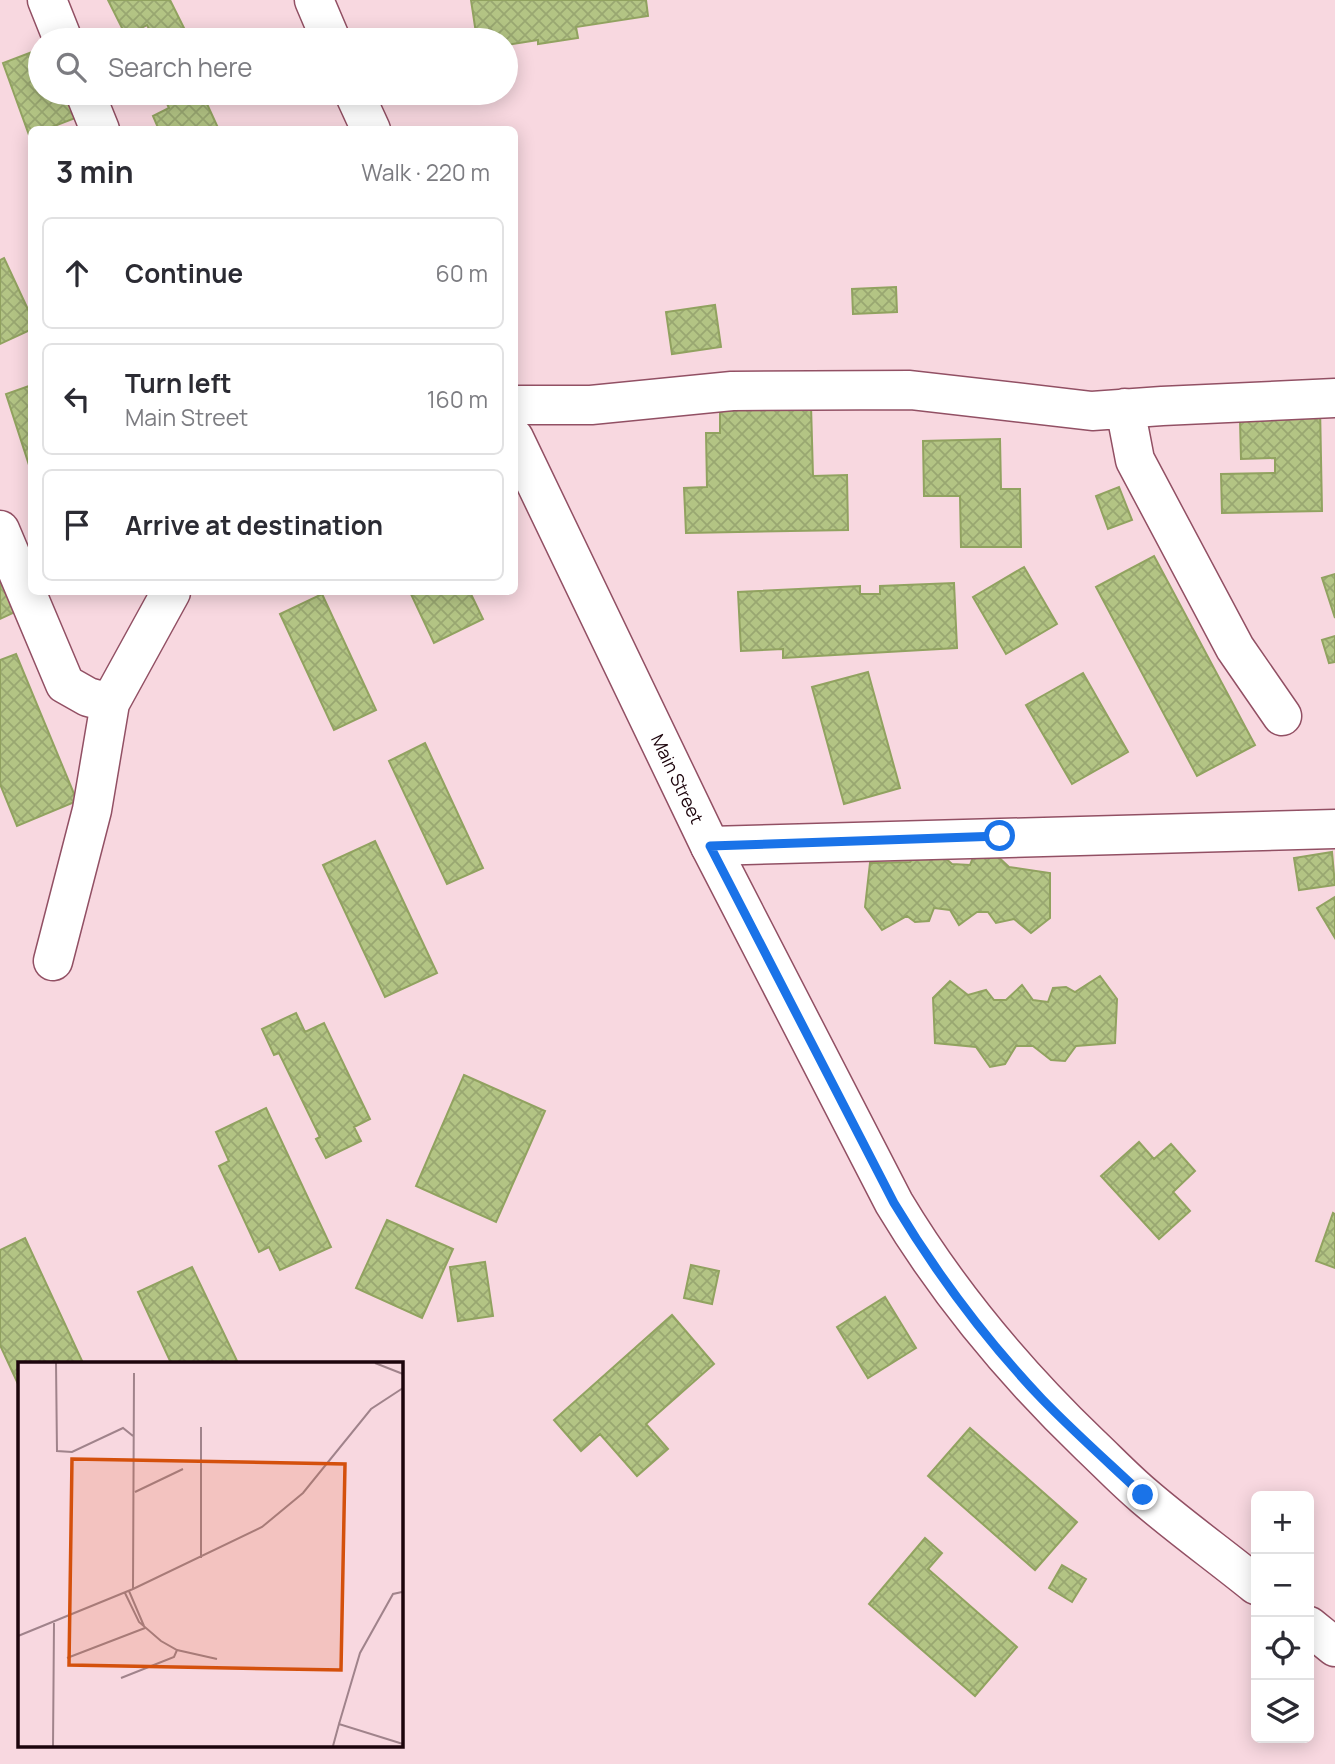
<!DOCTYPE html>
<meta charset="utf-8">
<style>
:root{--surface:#fff;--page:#f2f2f3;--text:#2b2b33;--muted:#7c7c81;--line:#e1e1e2}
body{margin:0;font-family:Manrope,sans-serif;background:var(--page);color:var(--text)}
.controls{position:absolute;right:21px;bottom:21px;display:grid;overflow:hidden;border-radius:10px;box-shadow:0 4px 18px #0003}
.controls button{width:63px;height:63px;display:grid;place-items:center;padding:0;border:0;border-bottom:2px solid var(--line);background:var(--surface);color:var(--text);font:35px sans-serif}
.stop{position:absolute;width:21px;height:21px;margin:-16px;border:5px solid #1a73e8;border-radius:50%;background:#fff}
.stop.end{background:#1a73e8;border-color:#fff;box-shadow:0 2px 7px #0008}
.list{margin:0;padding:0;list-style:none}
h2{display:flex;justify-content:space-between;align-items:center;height:91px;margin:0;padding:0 28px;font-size:30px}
h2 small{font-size:23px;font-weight:400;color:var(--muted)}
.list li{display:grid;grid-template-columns:46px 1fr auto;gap:21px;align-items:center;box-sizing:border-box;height:112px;margin:0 14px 14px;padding:0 14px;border:2px solid var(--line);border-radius:10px}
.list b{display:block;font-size:26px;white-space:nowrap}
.list p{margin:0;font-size:23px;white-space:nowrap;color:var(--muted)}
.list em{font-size:23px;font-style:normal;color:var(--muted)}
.icon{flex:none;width:38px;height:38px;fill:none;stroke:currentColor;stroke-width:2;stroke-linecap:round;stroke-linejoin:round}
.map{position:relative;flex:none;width:1335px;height:1764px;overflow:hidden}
.search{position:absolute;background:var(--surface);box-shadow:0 4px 18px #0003;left:28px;top:28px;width:490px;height:77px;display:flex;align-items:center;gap:18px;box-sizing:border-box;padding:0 24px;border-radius:38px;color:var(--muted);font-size:26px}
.panel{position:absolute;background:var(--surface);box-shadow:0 4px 18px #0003;left:28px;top:126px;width:490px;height:469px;border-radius:10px}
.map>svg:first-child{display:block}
</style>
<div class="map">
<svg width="1335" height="1764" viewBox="0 0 1335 1764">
<defs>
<pattern id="building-cross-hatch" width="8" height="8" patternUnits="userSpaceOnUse" patternTransform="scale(1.75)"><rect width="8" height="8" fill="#b3c484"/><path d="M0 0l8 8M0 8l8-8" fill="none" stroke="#99a771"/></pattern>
</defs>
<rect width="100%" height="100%" fill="#f8d8e0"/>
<path fill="url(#building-cross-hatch)" stroke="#91a260" stroke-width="2" d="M108,0h62l16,32 -17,8h-14l-8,-15 -21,11z
M471,0h175l2,16 -72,11 2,11 -40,6v-4l-32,5v-5h-29z
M40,49v44h30l8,24 -34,13h-12v4l-3,1 -26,-72z
M162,93h40l17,37h-60l-6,-14 16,-8z
M4,258l28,60v11l-32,15v-84z
M896,287l1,25 -44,2 -1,-25z
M715,305l6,42 -49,7 -6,-42z
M32,385v80h-3l-23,-71z
M811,405l2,71 34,-1 1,55 -162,3 -2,-45 23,-1 -1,-54h14v-26z
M1320,406l2,105 -100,2 -1,-39 54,-1v-15l-34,1 -1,-38z
M1000,439l1,50h19l1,58h-60l-1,-51h-36l-1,-55z
M1119,487l13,33 -24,9 -12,-33z
M1154,556l101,189 -58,31 -101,-189z
M1024,567l33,57 -51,30 -33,-57z
M1335,574v44l-13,-40z
M0,575l17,36 -17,8z
M954,583l3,65 -174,10v-9l-42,2 -3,-59 122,-6v8h20v-8z
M410,592h60l13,27 -49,24z
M322,594l54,116 -42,20 -54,-116z
M1335,636v26l-6,1 -7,-23z
M16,654l61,147 -60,25 -17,-42v-124z
M868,672l32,116 -56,16 -32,-117z
M1083,673l45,79 -56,32 -46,-79z
M425,743l58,125 -36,16 -58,-123z
M375,841l62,132 -52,24 -62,-132z
M921,848l14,1 17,15 18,1 5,-13 17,-1 17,16 41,6v45l-19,15 -17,-14 -18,4 -8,-11h-11l-18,13 -9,-15 -16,-2 -5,13 -14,1 -8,-6 -25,14 -17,-23 5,-44 40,-1z
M1332,852l3,33 -36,5 -5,-32z
M1335,897v41l-18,-30z
M1100,976l17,23 -2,44 -39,3 -11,15 -14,-1 -18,-14h-17l-11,18 -15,3 -14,-20 -41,-4 -2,-45 17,-17 18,14 18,-5 8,10h12l16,-15 11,15 15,2 5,-14 13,-1 9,5z
M296,1013l9,19 19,-9 46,96 -16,8 7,14 -35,17 -10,-19 4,-2 -41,-84 -5,2 -12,-26z
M464,1075l81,36 -49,111 -80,-36z
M266,1108l65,139 -51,23 -11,-23 -10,5 -40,-86 10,-5 -13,-29z
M1139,1142l15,17 17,-15 24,27 -22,21 17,19 -31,28 -58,-63z
M1333,1213l2,1v54l-19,-7z
M387,1220l66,29 -31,69 -66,-30z
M25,1238l58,125h-64v23l-19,-41v-95z
M485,1262l8,54 -35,5 -8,-54z
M691,1265l28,6 -7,33 -28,-6z
M192,1267l46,96h-67l-33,-71z
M885,1297l31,51 -48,30 -31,-51z
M672,1315l42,49 -68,60 22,25 -31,27 -37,-42 -19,17 -27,-31z
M970,1428l107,94 -42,48 -107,-94z
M925,1538l17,15 -14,16 89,78 -42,49 -106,-92z
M1062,1565l24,14 -14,23 -23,-14z"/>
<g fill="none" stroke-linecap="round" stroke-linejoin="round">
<g stroke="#925064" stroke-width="41">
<path id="minor" d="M47,0l16,40
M85,93l15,37
M514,405h77l141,-14 178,-1 182,21 70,-5 173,-8
M1125,408l10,52 100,188 47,68
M0,530l65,154 23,13 22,6
M710,846l625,-17
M53,961l39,-151 18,-107 61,-111"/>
</g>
<g stroke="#925064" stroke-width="41">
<g id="major">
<path d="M314,0l17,40"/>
<path d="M354,93l17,37"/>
<path id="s1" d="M514,438l196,408 184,357c54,90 120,169 196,242 18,17 35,35 54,51 36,31 75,59 112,89"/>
<path d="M1309,1626l26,21"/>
</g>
</g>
<use href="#minor" stroke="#fff" stroke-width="38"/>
<use href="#major" stroke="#fff" stroke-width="38"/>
</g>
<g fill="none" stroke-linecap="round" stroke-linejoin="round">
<path stroke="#1a73e8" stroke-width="9" d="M1000,836l-290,10 184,357c42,70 91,136 148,196 32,33 67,64 101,96"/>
</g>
<g text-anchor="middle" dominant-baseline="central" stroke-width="5" stroke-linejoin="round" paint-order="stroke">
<g font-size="18" fill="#1c040c" stroke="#f8d8e0">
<text stroke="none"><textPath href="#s1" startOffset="378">Main Street</textPath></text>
</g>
</g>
<g transform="translate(18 1362)">
<rect width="385" height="385" fill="#f8d8e0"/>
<path fill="none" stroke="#a0838b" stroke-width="2" d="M38,1l1,88 15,1 51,-24 10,8M357,1l28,11M183,65v131M117,130l48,-23M115,227l1,-216M111,229l15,35M107,231l14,29 22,19 16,9 40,9M0,274l115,-47 129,-62 41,-34 68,-84 32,-21M49,296l78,-30M103,316l53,-21 3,-7M321,362l21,-71 33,-59 9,-2M35,384l1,-123M315,384l6,-22 64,20"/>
<path fill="#d4500c" fill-opacity="0.15" stroke="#d4500c" stroke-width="3.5" d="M54,97l273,5 -4,206 -272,-5z"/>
<rect width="385" height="385" fill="none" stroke="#1c040c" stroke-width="3.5"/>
</g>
</svg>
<div class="controls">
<button>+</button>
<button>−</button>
<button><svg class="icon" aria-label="locate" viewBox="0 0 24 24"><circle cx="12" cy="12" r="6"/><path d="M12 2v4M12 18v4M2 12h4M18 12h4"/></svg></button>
<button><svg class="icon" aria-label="layers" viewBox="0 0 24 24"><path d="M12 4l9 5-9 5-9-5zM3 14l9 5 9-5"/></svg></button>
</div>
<div class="stop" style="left:1000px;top:836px"></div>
<div class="stop end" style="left:1143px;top:1495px"></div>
<div class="search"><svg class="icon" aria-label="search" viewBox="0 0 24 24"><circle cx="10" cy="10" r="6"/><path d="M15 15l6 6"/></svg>Search here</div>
<section class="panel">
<h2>3 min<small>Walk · 220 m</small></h2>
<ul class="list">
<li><svg class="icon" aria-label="ahead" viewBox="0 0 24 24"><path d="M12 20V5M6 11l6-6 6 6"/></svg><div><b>Continue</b></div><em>60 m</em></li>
<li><svg class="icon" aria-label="left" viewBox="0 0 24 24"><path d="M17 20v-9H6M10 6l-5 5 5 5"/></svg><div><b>Turn left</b><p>Main Street</p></div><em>160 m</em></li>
<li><svg class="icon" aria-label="arrive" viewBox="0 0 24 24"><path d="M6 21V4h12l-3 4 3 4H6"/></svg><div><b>Arrive at destination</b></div></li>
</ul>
</section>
</div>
